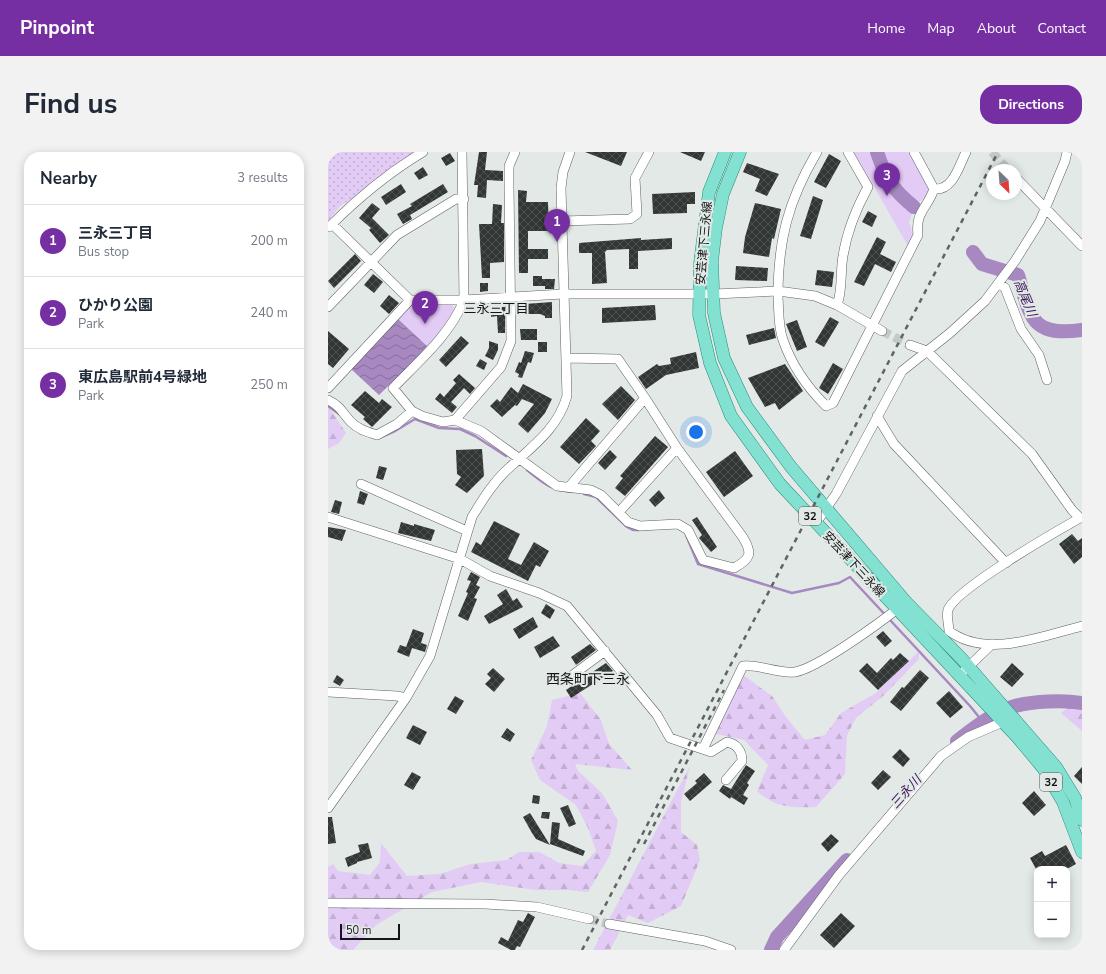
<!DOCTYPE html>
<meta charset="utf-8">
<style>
:root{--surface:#fff;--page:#f2f2f3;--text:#1f2937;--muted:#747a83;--line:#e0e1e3;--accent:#762fa2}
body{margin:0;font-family:"Nunito Sans","Noto Sans JP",sans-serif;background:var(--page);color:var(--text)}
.controls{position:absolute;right:12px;bottom:12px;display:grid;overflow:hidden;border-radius:8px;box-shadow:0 2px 10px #0003}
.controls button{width:36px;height:36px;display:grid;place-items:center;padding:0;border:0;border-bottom:1px solid var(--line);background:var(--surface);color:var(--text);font:20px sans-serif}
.compass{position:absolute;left:658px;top:12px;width:36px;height:36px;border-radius:50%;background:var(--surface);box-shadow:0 2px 10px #0003;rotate:155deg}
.scale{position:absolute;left:12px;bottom:10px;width:60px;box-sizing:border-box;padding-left:4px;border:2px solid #141616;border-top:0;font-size:11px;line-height:14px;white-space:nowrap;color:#141616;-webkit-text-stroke:3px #e2e9e7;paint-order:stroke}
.you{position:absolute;left:368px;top:280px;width:14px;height:14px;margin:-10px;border:3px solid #fff;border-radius:50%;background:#1a73e8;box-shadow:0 0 0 6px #1a73e833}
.badge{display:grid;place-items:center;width:26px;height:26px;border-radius:50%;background:var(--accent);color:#fff;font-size:13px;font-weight:700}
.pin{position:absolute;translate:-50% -33px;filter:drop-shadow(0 1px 2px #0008)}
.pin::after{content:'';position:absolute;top:21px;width:14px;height:12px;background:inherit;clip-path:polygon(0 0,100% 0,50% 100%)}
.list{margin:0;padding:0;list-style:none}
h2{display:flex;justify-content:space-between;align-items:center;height:52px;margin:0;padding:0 16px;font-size:17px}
h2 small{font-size:13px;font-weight:400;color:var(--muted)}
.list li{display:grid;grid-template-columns:26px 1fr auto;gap:12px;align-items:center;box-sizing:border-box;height:72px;padding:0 16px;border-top:1px solid var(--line)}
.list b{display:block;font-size:15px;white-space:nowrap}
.list p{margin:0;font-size:13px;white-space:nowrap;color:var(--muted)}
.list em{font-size:13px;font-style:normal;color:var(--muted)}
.map{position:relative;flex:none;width:754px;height:798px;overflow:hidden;border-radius:16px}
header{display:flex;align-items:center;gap:24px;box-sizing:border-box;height:56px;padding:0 20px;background:var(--accent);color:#fff}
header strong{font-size:19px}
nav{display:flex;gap:22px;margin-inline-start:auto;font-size:14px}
.intro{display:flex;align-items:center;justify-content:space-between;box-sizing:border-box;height:96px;padding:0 24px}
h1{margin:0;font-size:28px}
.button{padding:10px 18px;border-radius:16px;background:var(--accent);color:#fff;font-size:14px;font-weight:700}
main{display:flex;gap:24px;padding:0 24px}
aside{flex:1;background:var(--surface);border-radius:16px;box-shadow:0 2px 10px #0003}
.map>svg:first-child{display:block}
</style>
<header>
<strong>Pinpoint</strong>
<nav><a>Home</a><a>Map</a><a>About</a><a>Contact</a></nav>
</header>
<div class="intro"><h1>Find us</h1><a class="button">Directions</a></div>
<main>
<aside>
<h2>Nearby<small>3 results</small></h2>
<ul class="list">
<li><span class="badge">1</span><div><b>三永三丁目</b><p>Bus stop</p></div><em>200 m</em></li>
<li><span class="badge">2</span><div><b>ひかり公園</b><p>Park</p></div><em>240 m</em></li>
<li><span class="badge">3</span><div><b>東広島駅前4号緑地</b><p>Park</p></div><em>250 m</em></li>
</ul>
</aside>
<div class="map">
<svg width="754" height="798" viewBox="0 0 754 798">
<defs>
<pattern id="grass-dots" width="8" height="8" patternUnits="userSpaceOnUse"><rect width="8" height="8" fill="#e2cbf5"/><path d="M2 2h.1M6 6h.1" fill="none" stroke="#c1aed1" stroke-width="1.8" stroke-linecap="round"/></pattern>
<pattern id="forest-firs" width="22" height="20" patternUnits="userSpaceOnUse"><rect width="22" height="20" fill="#e2cbf5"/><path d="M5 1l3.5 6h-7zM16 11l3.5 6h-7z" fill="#c1aed1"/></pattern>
<pattern id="water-waves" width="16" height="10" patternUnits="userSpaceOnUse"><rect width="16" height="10" fill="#a788c0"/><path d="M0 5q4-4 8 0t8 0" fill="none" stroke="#876e9b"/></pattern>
<pattern id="building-cross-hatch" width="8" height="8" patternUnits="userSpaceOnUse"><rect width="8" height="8" fill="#323736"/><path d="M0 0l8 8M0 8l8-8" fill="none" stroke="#4d5150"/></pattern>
</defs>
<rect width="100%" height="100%" fill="#e2e9e7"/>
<path fill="url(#grass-dots)" d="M0,0h98l-86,54 -12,15z"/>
<path fill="url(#forest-firs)" d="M0,254l18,27 -7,10 -11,6z
M591,499v8l-35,36 -28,23 -9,17 -2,39 -29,33c-24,1 -41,1 -59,-16l11,-26 -24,-25 -32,-7 30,-59 30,22 14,21 19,23 20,-5 16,-22 35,-20z
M252,541l21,27 8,24 23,26 -57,-6 3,7 24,22 16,28 -8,34 -22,37 -19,-2h-33l-55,-8 -49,10 -56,33 -23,25h-25v-83l5,-3 5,7 32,4 10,-13 1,-19 26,33 33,-2 31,-10 36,-4 12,-8h20l20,11 23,3 14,-15 -8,-23 -12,-23 -36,-25 -9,-20 16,-34 5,-26z
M754,545v34l-21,-18z
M362,614l-9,36v30l16,13 3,15 -19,46 -33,17 -20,-8 -18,35h-17z"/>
<path fill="#e2cbf5" d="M526,0h18c10,25 17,43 42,56l-5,14 4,13 -5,11z
M552,0h28l22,38 -4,7 -10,7 -17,-15z
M87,153h37l4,6 -11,17 -17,19 -30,-28 8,-9z"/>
<path fill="url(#water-waves)" d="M70,167l30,28 -49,48 -28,-26z"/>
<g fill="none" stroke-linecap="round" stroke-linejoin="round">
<path stroke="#a788c0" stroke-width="2.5" d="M0,254l11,8
M32,281l12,4
M51,286l16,-7 20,-12 24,9 21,1 15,7 31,20
M199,318c18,14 23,20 46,22
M256,342l12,3 31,30 6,3h7
M358,383l12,29 94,29 47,-10 11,-6 120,129 13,16"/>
<path stroke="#a788c0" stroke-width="14" d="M549,0c9,27 15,37 37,55
M645,100l9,12 36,11c13,42 12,62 64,55
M629,589c17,-13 37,-29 58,-35 18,-5 49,-6 67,-3
M443,798l6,-13 70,-77"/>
</g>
<path fill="url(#building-cross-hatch)" d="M151,0h8l-2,18 18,1v10l-16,-1 -1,18 -9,-1 1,-12h-4z
M257,0h42l-6,14z
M352,0h25l-4,9z
M122,1l5,8 -9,5 -5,-8z
M501,2l12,7 -15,27 -12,-6z
M419,11l32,11 -12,22 -12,-5 5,-12 -17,-7z
M95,15l5,8 -9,5 -5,-7z
M73,32l5,8 -20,13 -5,-8z
M115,32l5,8 -38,23 2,4 -9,5 -6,-10 15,-8 -2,-2z
M190,38l9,1 -1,11h22l1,29h-21v18h20v10h-20v14h-9z
M367,40v12h-8v9l-34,1 -1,-20z
M485,44l10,4 -12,39 -11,-3z
M44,51l8,6 -8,9 17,17 -9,8 -11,-13 2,-2 -12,-10z
M427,51l26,6 -7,30 -2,-1 -3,19 -26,-4 2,-16z
M165,52l9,1 -1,18h3v39l-14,1v15h-8l-3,-54h13z
M540,59l9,5 -5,11 -10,-5z
M549,85l9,5 -6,12 16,8 -5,10 -16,-8 -11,22 -10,-4z
M313,86v2l31,-2v11l-34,2v18h-9v-20l-22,1 -2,2 2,31 -15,1v-31h-13v-10z
M27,102l6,7 -27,27 -6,-7z
M408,114l32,2 -1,13 -32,-1z
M489,118l17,2 -2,15 -17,-2z
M45,122l10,8 -9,11 -10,-8z
M205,124h9v3h13l-1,10h-9v-3h-12z
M152,131h8v8l-8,1z
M61,143l10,8 -10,11 -9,-8z
M224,150v16h-7v-2l-5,-2h-15v-10z
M327,153l1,15 -54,3v-15z
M163,155h14v26h-7l-1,-17 -6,1z
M502,165l9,5 -15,25 -9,-5z
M469,168l10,27 -10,4 -11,-27z
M446,176l2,10 -27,7 -3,-10z
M192,177h17v11h-16z
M0,179l21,18 -16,19 -5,-4z
M133,184l8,7 -23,24 -7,-7z
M161,189l9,3v6l-5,10 -8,-4 4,-8z
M210,190h9v10h-9z
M197,199l9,2 -3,10 -3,-1 -6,16 -4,-1 1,-3 -4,-2 4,-10 2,1z
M368,200l3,16 -33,7 -20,14 -8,-12 19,-13 2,2 12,-2 -1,-6z
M152,207l7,4 -3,7 -8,-4z
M505,211l10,6 -15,25 -9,-6z
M457,212l18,27 -24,19 -4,-7 -10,4 -17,-29z
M131,222l16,14 -5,6 -6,-6 -13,14 6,5 -5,6 -17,-14 5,-6 4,4 12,-14 -3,-3z
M195,232l29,15 -7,14 -17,20 -10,-9 16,-20 -12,-5 -5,7 -2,-1 -13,12 -12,-11 7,-7 3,3 11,-15 7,6z
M293,234l14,14 -17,20 -16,-16z
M37,239l14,12 3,-4 10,8 -20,20 -9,-8 2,-2 -14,-12z
M258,266l14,13 -9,10 5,5 -17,18 -19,-17z
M327,284l13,11 -43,49 -10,-8 8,-10 -3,-2z
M154,297l2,27 -17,17 -12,-8 6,-8 -4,-3 -1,-24z
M282,298l7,7 -12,13 -7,-7z
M407,299l18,25 -29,21 -18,-25z
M51,314l8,2 -4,12 -7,-2z
M331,338l6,8 -10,9 -6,-7z
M32,339l8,3 -4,11 -7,-2z
M7,348l7,2 -3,12 -8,-2z
M369,365l20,30 -6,5 -12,-14 3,-3 -10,-15z
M166,369l26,13 -12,25 13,6 13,-23 15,9 -9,16 -4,-2 -8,16 -57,-29 5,-10 5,3z
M73,370l13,4v-2l21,6 -4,11 -33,-8z
M0,375l18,3 -4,11 -14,-4z
M744,382l6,7 4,-3v19l-8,7 -15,-20z
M143,420l9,5 -4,8 4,2 -6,11 3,1 -9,22 -10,-5 10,-23 -2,-1 5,-11 -4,-1z
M178,437l7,12 4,-3 6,9 -34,17 -5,-8 19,-12 -6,-9z
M218,452l9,6 -5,9 -9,-6z
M205,465l5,10 -19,12 -6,-10z
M85,477l11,4 -3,10 6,2 -2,7 -13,-4 -3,9 -12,-5 3,-7 6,2z
M555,479l9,10 -7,6 -9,-10z
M225,484l7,10 -20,12 -6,-11z
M262,492l6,6 -20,15 -5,-8z
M572,501l9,8 -31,29 -19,-19 8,-8 10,10 14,-15 2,2z
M278,511l7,8 -42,27 -5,-8z
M684,511l12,11 -12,13 -12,-10z
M165,516l12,11 -11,13 -9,-8 6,-6 -4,-4z
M592,518l9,8 -28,33 -11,-9 12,-15 2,1z
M9,523l7,5 -4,6 -7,-4z
M621,539l14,16 -13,11 -14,-15z
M127,544l9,5 -8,13 -9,-5z
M85,573l14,7 -7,13 -14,-7z
M179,576l8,6 -5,8 -9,-5z
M572,597l10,10 -7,8 -11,-10z
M418,613l9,6 -8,12 2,2 -6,10 5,3 -4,7 -13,-8 -1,2 -11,-8 4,-6 8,4z
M754,615v17l-8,-8z
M555,618l8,7 -13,13 -7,-7z
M84,620l9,5 -8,13 -9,-5z
M376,621l8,9 -22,19 -6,-7 13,-11 -2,-2z
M706,639l12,14 -12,11 -12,-13z
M205,643l7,1 -1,8 -7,-1z
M240,653l8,19 -7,3 -9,-19z
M214,660h8l-1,7 -8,-1z
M202,661l20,32 -14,-6 -4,-6 -9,-16z
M0,665h4l4,26 -8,1z
M224,670l8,1 -2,16 27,12 -2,5 -33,-12z
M503,682l8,7 -11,11 -7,-8z
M40,691l4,15 -15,4v1l-9,4 -3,-9 15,-6 -2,-7z
M738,693l10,19 -9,5h-9l-1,-3 -5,3h-16l-6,-11 12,-7 3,5z
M200,761l7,4 -15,30 -3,-1 -2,4h-4l-13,-7 3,-6 7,4 10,-21 5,2z
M513,761l14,13 -21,22 -14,-13z"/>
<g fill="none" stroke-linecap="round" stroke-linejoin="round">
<path stroke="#c3c9c8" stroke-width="9" stroke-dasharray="9 4.5" stroke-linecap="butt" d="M664,0l16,18
M554,179l28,14
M261,767l20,5"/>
<g stroke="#5d6261" stroke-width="10">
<path id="minor" d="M134,0l2,148c-14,35 -45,61 -71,88l19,23 10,5 21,6 12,-2 26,11 76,55 34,4 10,5 27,27 12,4 38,-2 10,6 15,30 31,8c17,-9 19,-15 8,-32l-65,-88 -32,-50 -27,-39 -52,-1
M489,0c-29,49 -39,88 -39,145 1,14 0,29 5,43 9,26 24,47 43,66l7,-3 85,-168c-3,-23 9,-26 16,-46l-20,-37
M688,26l66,68
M606,37c19,2 25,-23 32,-37
M234,69l68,-2 7,-5 -2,-36 14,-26
M4,72l78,76h54l99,-6h151l64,-3 37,5 22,9 45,26
M1,75c29,-29 59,-54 94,-75
M671,131l6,5 16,41 18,26 8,25
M509,153c6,-16 3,-33 6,-49 4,-25 13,-47 25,-69l-20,-35
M0,155l69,-72 59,-36h8
M582,193l17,6 105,103 40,56 8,8
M0,236l82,-88
M0,248c14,7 14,13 23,22 8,8 17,10 26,13l20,-11 15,-13
M549,264l17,28 112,119
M127,268l46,-53 10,-26 -2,-157v-18l6,-14
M33,332l106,47
M241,335l76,-89
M291,360l58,-64
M0,365l132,42 30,17 49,17 28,13 90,109 13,23 41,14 16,-10c10,2 15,9 15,19l-16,19
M754,366h-2c-23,13 -126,72 -132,92 -2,6 1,15 1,21 38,28 93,5 133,-5
M488,371l20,-29 66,-123 48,-38 35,-32 30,-40 25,-40 25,-60 2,-9
M636,519l28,-27
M242,525l35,-26
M0,540l69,4 9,2
M375,597l40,-83c17,-2 34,8 52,6 23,-4 86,-50 106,-66
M0,656l78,-110 24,-42 42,-139c11,-18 22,-36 38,-50 23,-21 48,-39 57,-71l-6,-208 2,-16 7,-20
M0,751l157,1 52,3 52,12
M281,772l96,17 26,9
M456,798l55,-75 102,-119 27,-19 35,-15"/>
</g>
<g stroke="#278d7c" stroke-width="13">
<path id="major" d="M397,0l-16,40 -9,71 -1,52 11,48 21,53 49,68 238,254 25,30 20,34 19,50
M412,0l-17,42 -7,34 -4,33 2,52 10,45 23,49 44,60 115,135 56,57 94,108 19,31 7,22"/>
</g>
<use href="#minor" stroke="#fff" stroke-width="9"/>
<use href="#major" stroke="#83e1d1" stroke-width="12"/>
<path stroke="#606463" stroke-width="2.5" stroke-dasharray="5 5" stroke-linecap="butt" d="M316,692l80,-154
M254,798l416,-798"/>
</g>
<g text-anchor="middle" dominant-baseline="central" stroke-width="4" stroke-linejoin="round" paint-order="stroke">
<g fill="#e2e9e7" stroke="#525555" stroke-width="1">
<rect x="471" y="355" width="22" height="18" rx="3"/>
<rect x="712" y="621" width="22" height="18" rx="3"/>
</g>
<g font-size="11" font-weight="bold" fill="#141616">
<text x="482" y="364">32</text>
<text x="723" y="630">32</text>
</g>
<g font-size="12" fill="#141616" stroke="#e2e9e7">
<text transform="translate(376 91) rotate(-85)">安芸津下三永線</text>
<text transform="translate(526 412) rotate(47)">安芸津下三永線</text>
</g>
<g font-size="13" font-style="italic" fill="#3e1558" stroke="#e2e9e7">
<text transform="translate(697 146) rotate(68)">高尾川</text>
<text transform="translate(578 640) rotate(-48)">三永川</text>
</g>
<g font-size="13" fill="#141616" stroke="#e2e9e7">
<text x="168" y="157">三永三丁目</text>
</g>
<g font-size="14" fill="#141616" stroke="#e2e9e7">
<text x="260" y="527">西条町下三永</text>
</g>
</g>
</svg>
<div class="controls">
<button>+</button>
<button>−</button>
</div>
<svg class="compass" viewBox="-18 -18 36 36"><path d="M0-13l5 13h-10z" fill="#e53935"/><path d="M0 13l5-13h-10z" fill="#747a83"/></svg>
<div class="scale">50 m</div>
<div class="you"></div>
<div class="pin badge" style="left:229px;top:90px">1</div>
<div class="pin badge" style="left:97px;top:172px">2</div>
<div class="pin badge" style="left:559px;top:44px">3</div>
</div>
</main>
